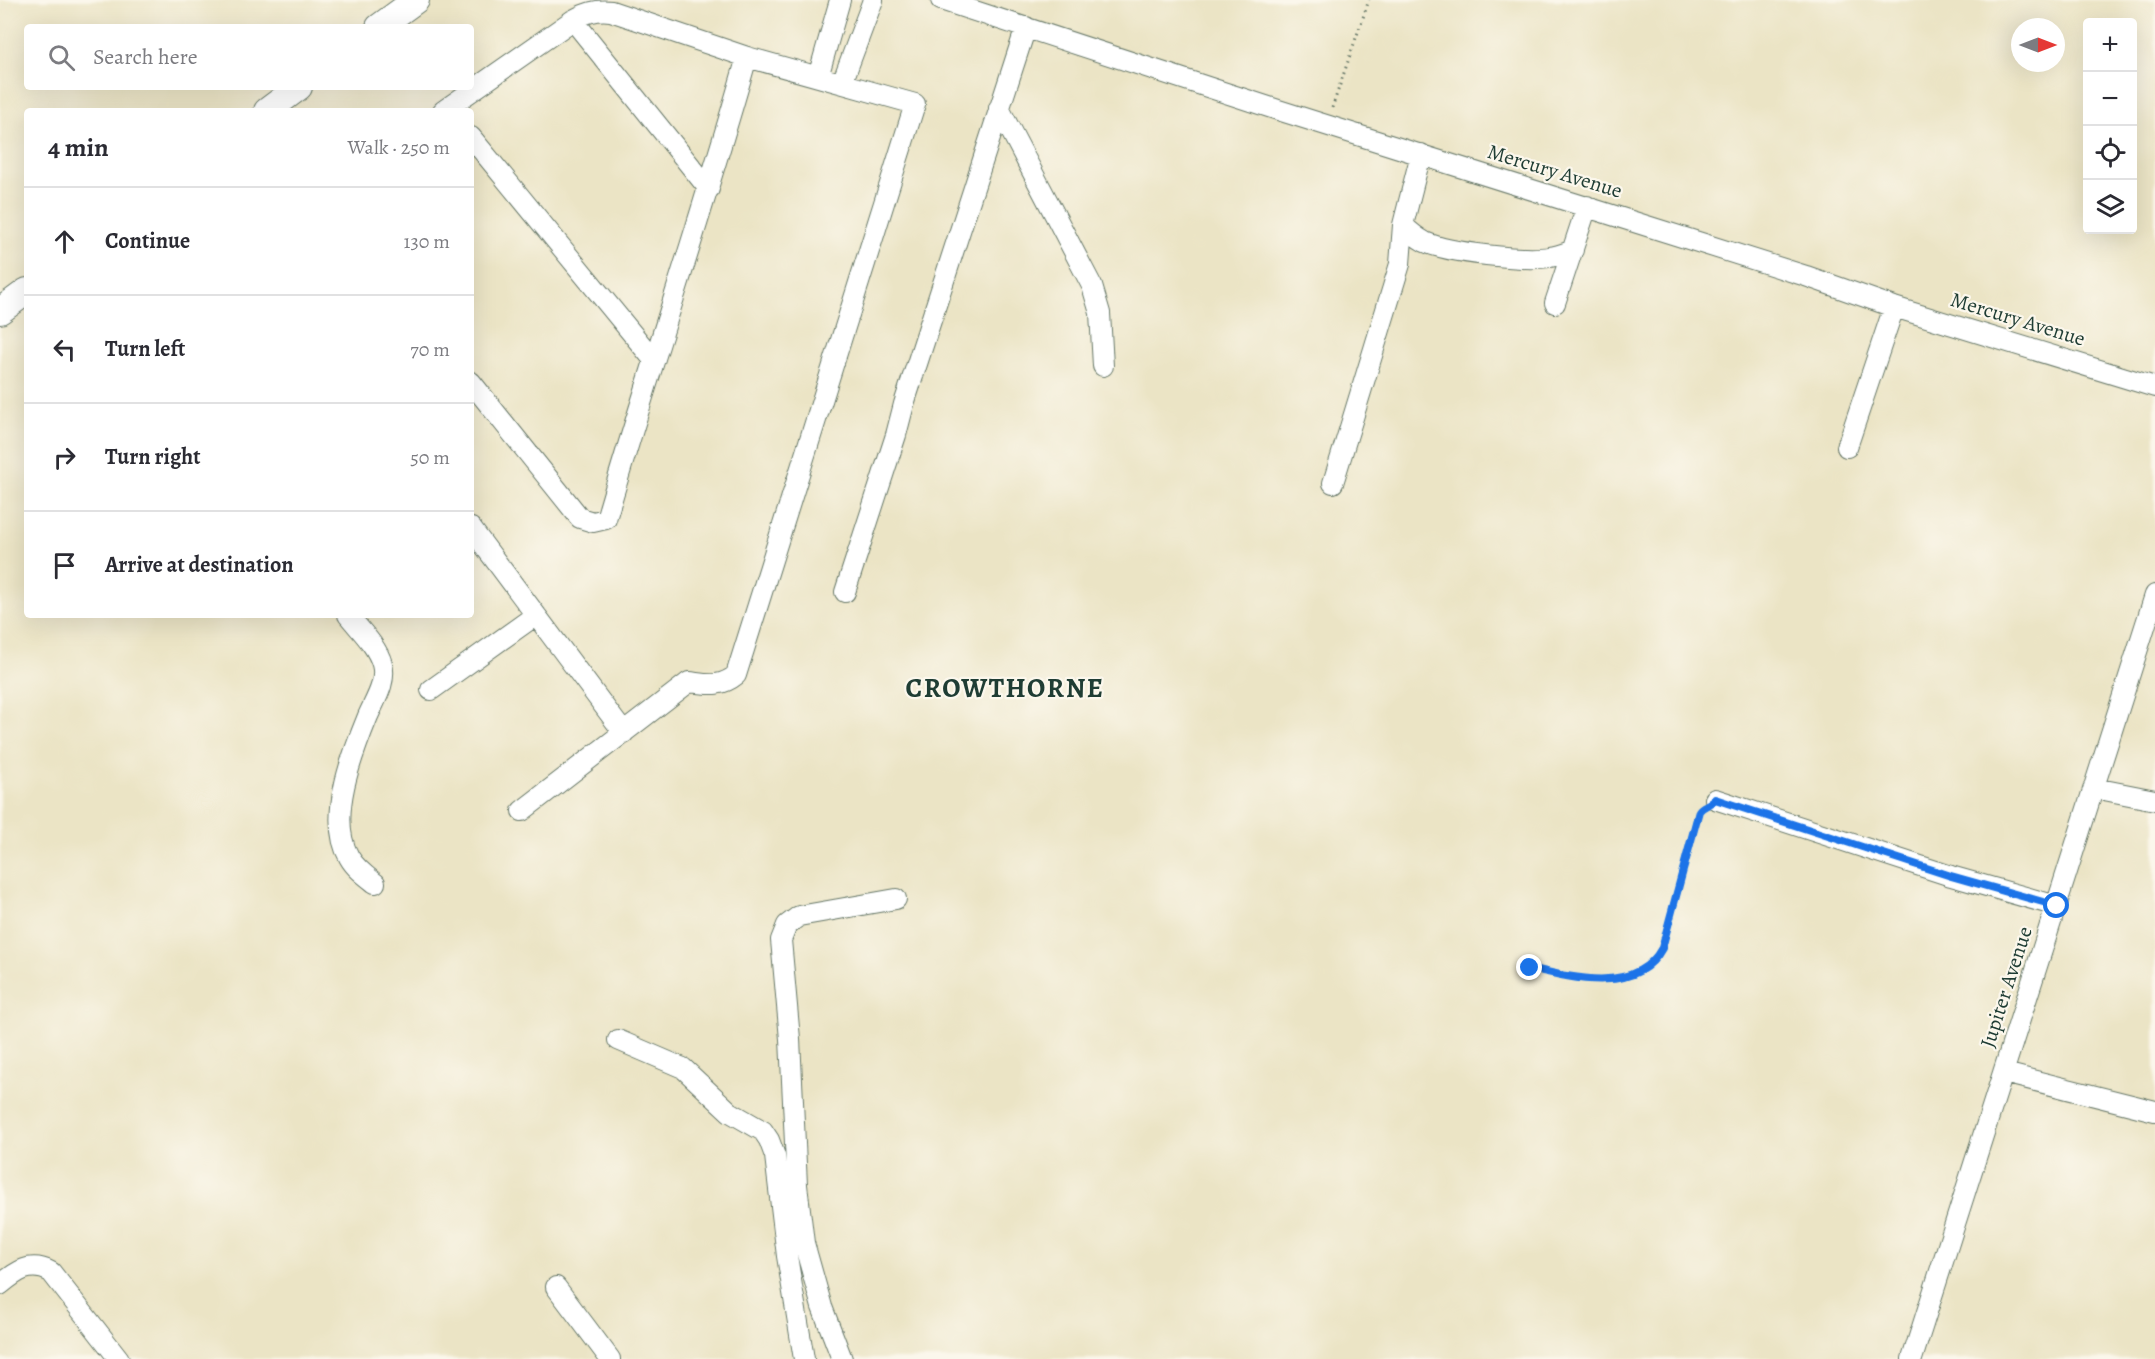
<!DOCTYPE html>
<meta charset="utf-8">
<style>
:root{--surface:#fff;--page:#f2f2f3;--text:#2b2b33;--muted:#7c7c81;--line:#e1e1e2}
body{margin:0;font-family:Alegreya,serif;background:var(--page);color:var(--text)}
.controls{position:absolute;right:18px;top:18px;display:grid;overflow:hidden;border-radius:6px;box-shadow:0 6px 24px #0002}
.controls button{width:54px;height:54px;display:grid;place-items:center;padding:0;border:0;border-bottom:2px solid var(--line);background:var(--surface);color:var(--text);font:30px sans-serif}
.compass{position:absolute;left:2011px;top:18px;width:54px;height:54px;border-radius:50%;background:var(--surface);box-shadow:0 6px 24px #0002;rotate:90deg}
.stop{position:absolute;width:18px;height:18px;margin:-14px;border:4px solid #1a73e8;border-radius:50%;background:#fff}
.stop.end{background:#1a73e8;border-color:#fff;box-shadow:0 2px 6px #0008}
.list{margin:0;padding:0;list-style:none}
h2{display:flex;justify-content:space-between;align-items:center;height:78px;margin:0;padding:0 24px;font-size:26px}
h2 small{font-size:20px;font-weight:400;color:var(--muted)}
.list li{display:grid;grid-template-columns:39px 1fr auto;gap:18px;align-items:center;box-sizing:border-box;height:108px;padding:0 24px;border-top:2px solid var(--line)}
.list b{display:block;font-size:22px;white-space:nowrap}
.list em{font-size:20px;font-style:normal;color:var(--muted)}
.icon{flex:none;width:33px;height:33px;fill:none;stroke:currentColor;stroke-width:2;stroke-linecap:round;stroke-linejoin:round}
.map{position:relative;flex:none;width:2155px;height:1359px;overflow:hidden}
.search{position:absolute;background:var(--surface);box-shadow:0 6px 24px #0002;left:24px;top:24px;width:450px;height:66px;display:flex;align-items:center;gap:15px;box-sizing:border-box;padding:0 21px;border-radius:6px;color:var(--muted);font-size:22px}
.panel{position:absolute;background:var(--surface);box-shadow:0 6px 24px #0002;left:24px;top:108px;width:450px;height:510px;border-radius:6px}
.map>svg:first-child{display:block}
</style>
<div class="map">
<svg width="2155" height="1359" viewBox="0 0 2155 1359">
<rect width="100%" height="100%" fill="#fbf7ec"/>
<filter id="ink" filterUnits="userSpaceOnUse"><feTurbulence type="fractalNoise" baseFrequency=".0167" numOctaves="2"/><feDisplacementMap in="SourceGraphic" scale="12" xChannelSelector="R" yChannelSelector="G"/><feConvolveMatrix kernelMatrix="1 2 1 2 8 2 1 2 1" color-interpolation-filters="sRGB"/></filter>
<filter id="wash" filterUnits="userSpaceOnUse"><feTurbulence type="fractalNoise" baseFrequency=".008" numOctaves="4" result="noise"/><feDisplacementMap in="SourceGraphic" scale="24" xChannelSelector="R" yChannelSelector="G"/><feGaussianBlur stdDeviation="1.35" result="paint"/><feColorMatrix in="noise" values="0 0 0 0 0 0 0 0 0 0 0 0 0 0 0 0 0 1.4 0 .05"/><feComposite in="paint" operator="in"/></filter>
<g filter="url(#wash)">
<rect width="100%" height="100%" fill="#ebe4c5"/>
</g>
<g filter="url(#ink)">
<g fill="none" stroke-linecap="round" stroke-linejoin="round">
<g stroke="#667767" stroke-width="22">
<path id="minor" d="M941,0l334,109 531,167 88,31 261,80
M573,20l136,169
M818,77l22,-77
M842,83l31,-83
M999,108l93,178 8,27 3,53
M443,111l130,-91c13,-7 23,-11 38,-9l136,46 168,47 -179,571c-16,13 -29,9 -47,7l-167,129
M471,137l182,222
M1403,225c7,7 13,12 22,17 24,11 99,19 125,15 8,-1 15,-4 23,-7
M1555,303l32,-97
M471,382l109,136 13,4 13,-3c45,-154 97,-307 141,-462
M1847,447l47,-140
M1333,483l67,-219 3,-39 18,-71
M471,528l153,205
M845,592l51,-157 8,-31 122,-377
M348,615c12,15 29,31 34,49 5,18 -7,36 -14,52 -16,39 -41,102 -19,141 6,11 17,19 26,26
M431,690l105,-75
M2094,788l61,12
M1715,799l236,77 106,30
M618,1040l65,28 47,44 33,19 6,9 6,16 12,100 17,103
M2004,1073l151,38
M0,1285c17,-14 30,-24 51,-13l68,87
M556,1287l54,72
M842,1359l-20,-52 -18,-64 -7,-58 -7,-146 -9,-99 6,-15 12,-9 97,-17
M1912,1359l243,-764"/>
</g>
<g stroke="#667767" stroke-width="28">
<path id="major" d="M379,27l37,-27
M267,111l32,-24
M0,311l27,-20"/>
</g>
<path stroke="#667767" stroke-width="3" stroke-dasharray="1.5 4.5" stroke-linecap="butt" d="M1332,108l37,-108
M1530,968c43,10 107,26 133,-20l37,-138"/>
<use href="#minor" stroke="#fff" stroke-width="20"/>
<use href="#major" stroke="#fff" stroke-width="26"/>
</g>
</g>
<g fill="none" stroke-linecap="round" stroke-linejoin="round" filter="url(#ink)">
<path stroke="#1a73e8" stroke-width="8" d="M1530,968c42,10 107,27 132,-20l37,-137c4,-6 10,-5 16,-12l236,77 106,30"/>
</g>
<g text-anchor="middle" dominant-baseline="central" stroke-width="4.5" stroke-linejoin="round" paint-order="stroke">
<g font-size="21" fill="#1f3d34" stroke="#fbf7ec">
<text transform="translate(1555 171) rotate(17)">Mercury Avenue</text>
<text transform="translate(2018 319) rotate(17)">Mercury Avenue</text>
<text transform="translate(2006 987) rotate(-72)">Jupiter Avenue</text>
</g>
<g font-size="27" font-weight="bold" letter-spacing="1.5" fill="#1f3d34" stroke="#fbf7ec">
<text x="1005" y="688">CROWTHORNE</text>
</g>
</g>
</svg>
<div class="controls">
<button>+</button>
<button>−</button>
<button><svg class="icon" aria-label="locate" viewBox="0 0 24 24"><circle cx="12" cy="12" r="6"/><path d="M12 2v4M12 18v4M2 12h4M18 12h4"/></svg></button>
<button><svg class="icon" aria-label="layers" viewBox="0 0 24 24"><path d="M12 4l9 5-9 5-9-5zM3 14l9 5 9-5"/></svg></button>
</div>
<svg class="compass" viewBox="-18 -18 36 36"><path d="M0-13l5 13h-10z" fill="#e53935"/><path d="M0 13l5-13h-10z" fill="#7c7c81"/></svg>
<div class="stop" style="left:2057px;top:906px"></div>
<div class="stop end" style="left:1530px;top:968px"></div>
<div class="search"><svg class="icon" aria-label="search" viewBox="0 0 24 24"><circle cx="10" cy="10" r="6"/><path d="M15 15l6 6"/></svg>Search here</div>
<section class="panel">
<h2>4 min<small>Walk · 250 m</small></h2>
<ul class="list">
<li><svg class="icon" aria-label="ahead" viewBox="0 0 24 24"><path d="M12 20V5M6 11l6-6 6 6"/></svg><div><b>Continue</b></div><em>130 m</em></li>
<li><svg class="icon" aria-label="left" viewBox="0 0 24 24"><path d="M17 20v-9H6M10 6l-5 5 5 5"/></svg><div><b>Turn left</b></div><em>70 m</em></li>
<li><svg class="icon" aria-label="right" viewBox="0 0 24 24"><path d="M7 20v-9h11M14 6l5 5-5 5"/></svg><div><b>Turn right</b></div><em>50 m</em></li>
<li><svg class="icon" aria-label="arrive" viewBox="0 0 24 24"><path d="M6 21V4h12l-3 4 3 4H6"/></svg><div><b>Arrive at destination</b></div></li>
</ul>
</section>
</div>
